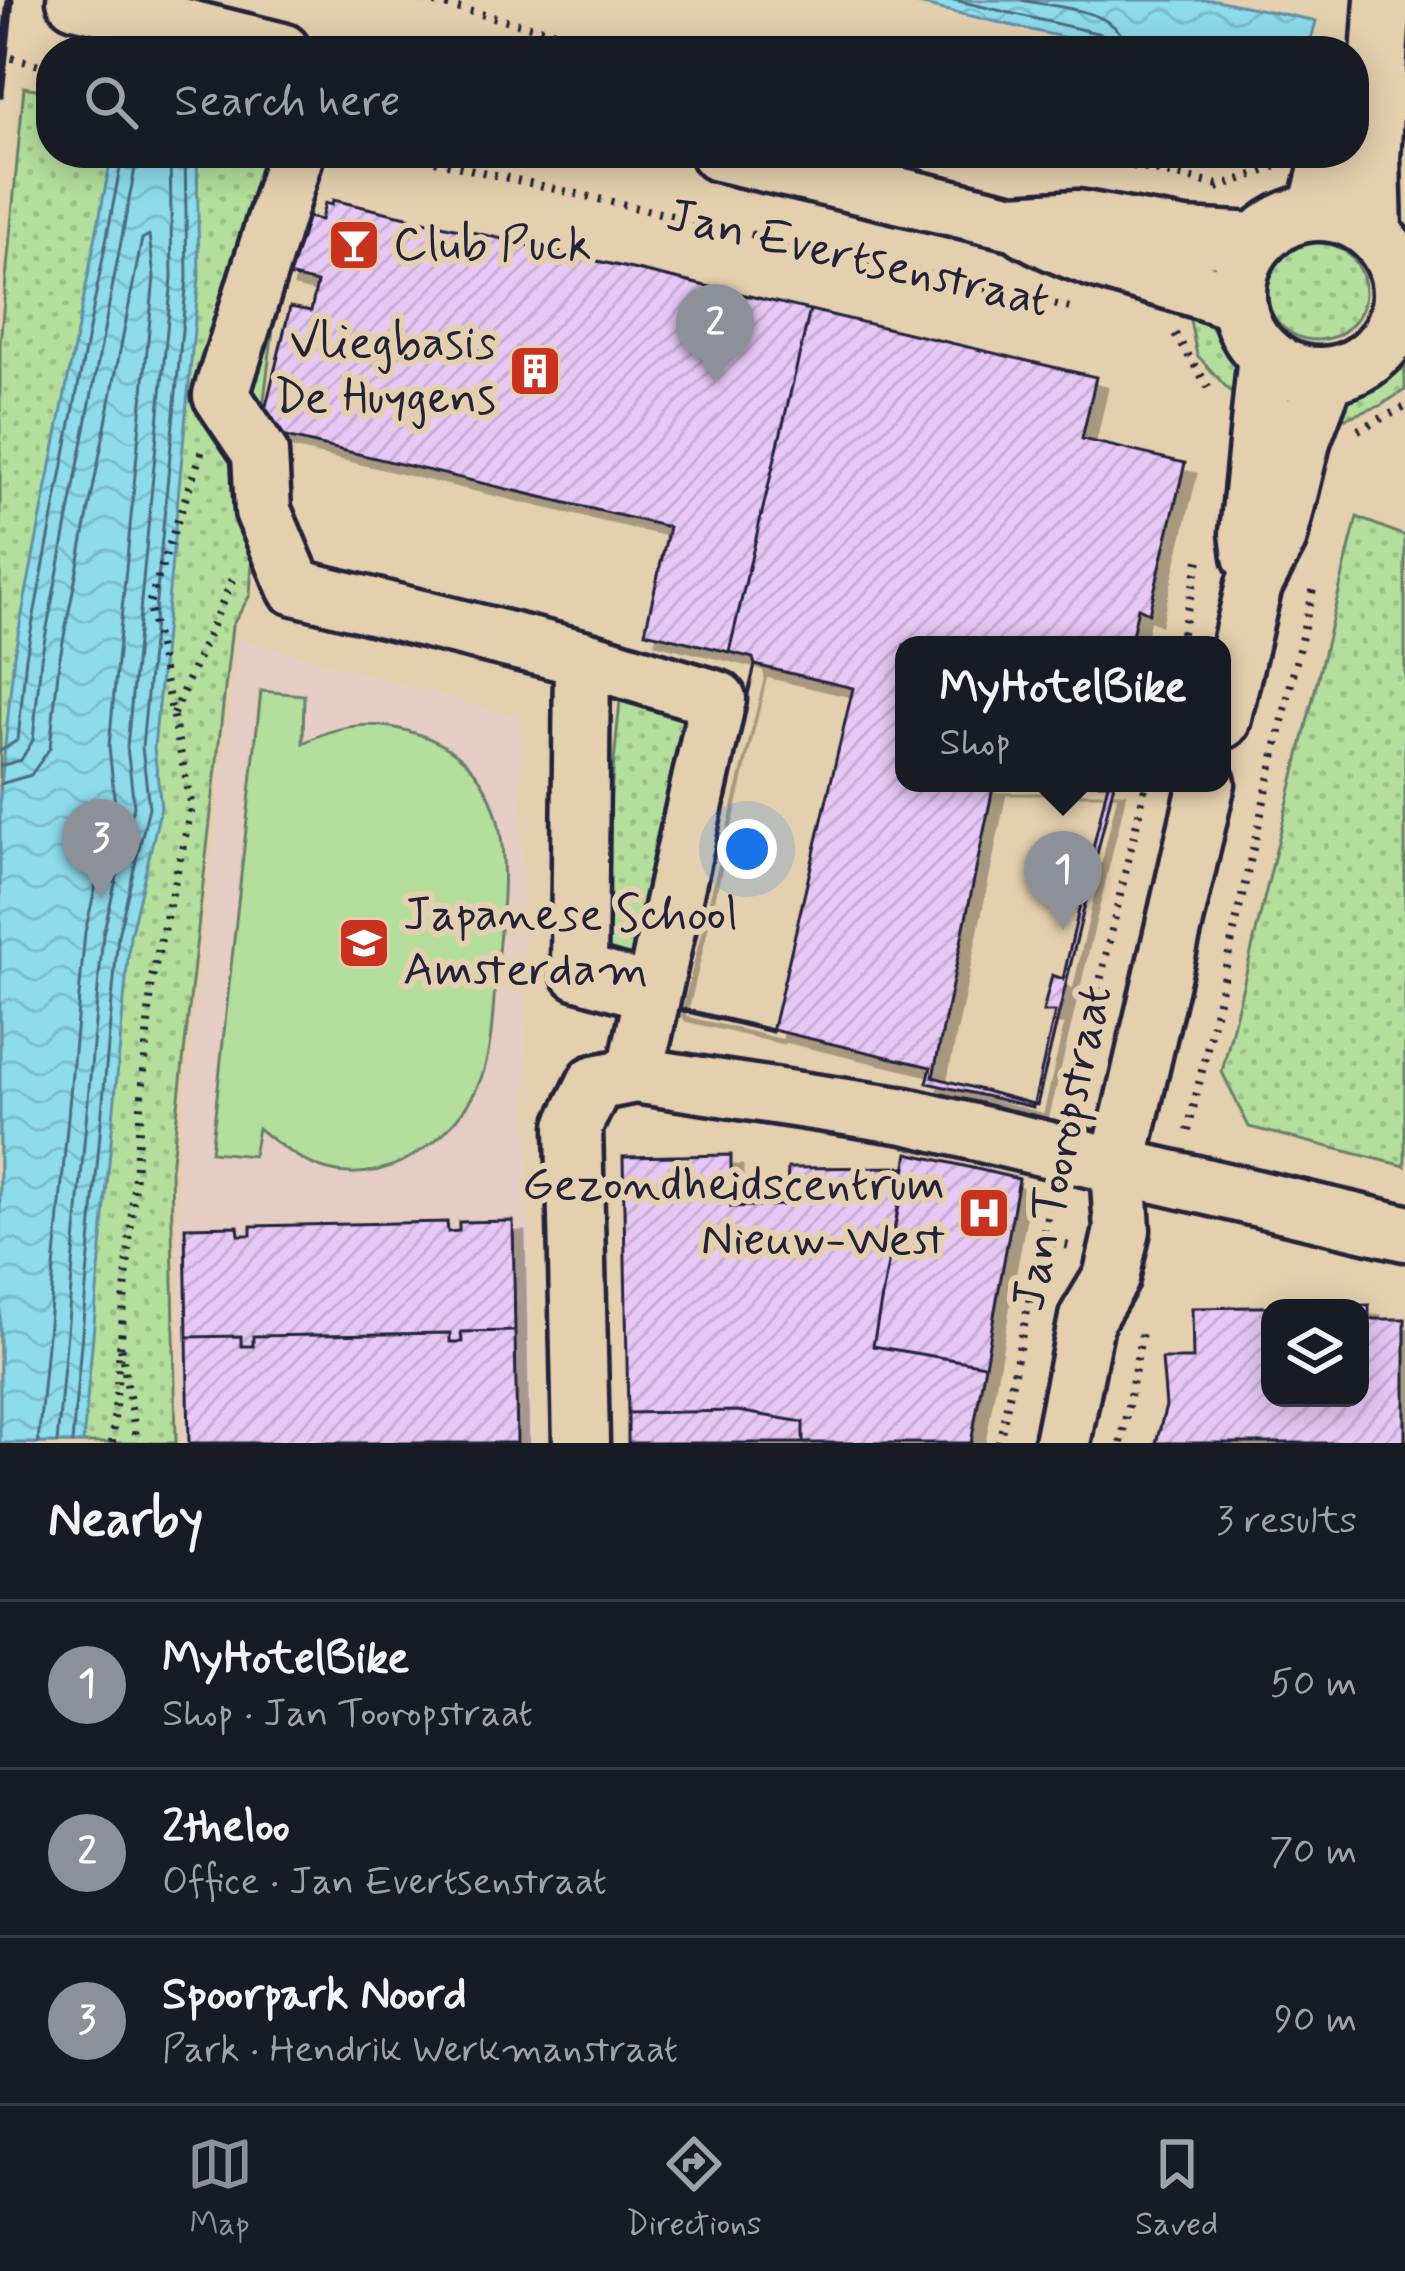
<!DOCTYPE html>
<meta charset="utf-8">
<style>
:root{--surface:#171b24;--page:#20242c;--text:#f1f3f6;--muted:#9ea1a6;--line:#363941;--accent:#8c9099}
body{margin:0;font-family:Mynerve,sans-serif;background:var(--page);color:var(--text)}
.controls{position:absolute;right:36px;bottom:36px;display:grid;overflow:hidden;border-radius:24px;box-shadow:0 6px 30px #0003}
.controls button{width:108px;height:108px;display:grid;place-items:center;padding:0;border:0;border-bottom:3px solid var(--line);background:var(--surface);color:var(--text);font:60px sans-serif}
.you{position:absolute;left:747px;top:849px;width:42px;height:42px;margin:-30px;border:9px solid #fff;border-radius:50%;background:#1a73e8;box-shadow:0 0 0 18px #1a73e833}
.badge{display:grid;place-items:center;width:78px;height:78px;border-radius:50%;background:var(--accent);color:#fff;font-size:39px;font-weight:700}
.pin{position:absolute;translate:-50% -99px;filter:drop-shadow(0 3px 6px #0008)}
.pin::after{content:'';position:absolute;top:63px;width:42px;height:36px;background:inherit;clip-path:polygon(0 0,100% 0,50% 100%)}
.popup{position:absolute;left:895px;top:636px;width:336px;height:156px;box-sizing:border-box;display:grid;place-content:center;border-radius:24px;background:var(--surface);filter:drop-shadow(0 3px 9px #0005);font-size:39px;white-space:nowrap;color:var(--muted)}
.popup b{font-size:45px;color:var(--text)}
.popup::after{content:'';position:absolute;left:50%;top:100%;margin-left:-24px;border:24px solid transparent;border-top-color:var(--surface)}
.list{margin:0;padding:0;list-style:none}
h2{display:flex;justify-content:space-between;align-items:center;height:156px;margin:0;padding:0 48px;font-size:51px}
h2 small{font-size:39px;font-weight:400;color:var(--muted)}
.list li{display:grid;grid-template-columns:78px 1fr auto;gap:36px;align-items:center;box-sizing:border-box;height:168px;padding:0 48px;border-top:3px solid var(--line)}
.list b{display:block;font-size:45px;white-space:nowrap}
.list p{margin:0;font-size:39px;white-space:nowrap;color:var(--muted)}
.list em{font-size:39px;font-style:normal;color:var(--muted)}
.icon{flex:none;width:66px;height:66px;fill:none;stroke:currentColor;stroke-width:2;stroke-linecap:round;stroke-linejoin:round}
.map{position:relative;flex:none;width:1405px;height:1443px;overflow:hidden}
.search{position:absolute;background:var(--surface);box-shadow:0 6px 30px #0003;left:36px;right:36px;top:36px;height:132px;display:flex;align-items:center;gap:30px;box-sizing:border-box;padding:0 42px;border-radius:48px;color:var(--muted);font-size:45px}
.sheet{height:660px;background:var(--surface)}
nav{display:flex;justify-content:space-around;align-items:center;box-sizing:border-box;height:168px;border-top:3px solid var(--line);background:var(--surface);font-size:33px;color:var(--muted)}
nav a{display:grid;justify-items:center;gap:6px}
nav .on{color:var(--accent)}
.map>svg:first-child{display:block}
</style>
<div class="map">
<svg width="1405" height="1443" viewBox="0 0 1405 1443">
<defs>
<pattern id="green-dots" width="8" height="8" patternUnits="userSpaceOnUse" patternTransform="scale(3)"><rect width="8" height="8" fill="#b4de9c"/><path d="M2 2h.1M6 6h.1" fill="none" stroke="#9abe87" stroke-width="1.8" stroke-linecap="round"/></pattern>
<pattern id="water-waves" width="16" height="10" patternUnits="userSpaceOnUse" patternTransform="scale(3)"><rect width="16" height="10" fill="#8ddbeb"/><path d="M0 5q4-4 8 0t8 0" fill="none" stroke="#79bcca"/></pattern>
<pattern id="building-hatch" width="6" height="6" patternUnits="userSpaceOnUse" patternTransform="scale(3)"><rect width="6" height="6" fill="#e7c7f4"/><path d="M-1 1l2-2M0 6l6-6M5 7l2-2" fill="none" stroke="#c6abd2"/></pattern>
<filter id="shadow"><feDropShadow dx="11" dy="11" stdDeviation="0" flood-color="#0004"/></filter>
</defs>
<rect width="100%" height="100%" fill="#e4d0ae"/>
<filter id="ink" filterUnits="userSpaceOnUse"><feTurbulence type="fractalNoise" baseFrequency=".00833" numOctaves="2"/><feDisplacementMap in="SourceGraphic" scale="24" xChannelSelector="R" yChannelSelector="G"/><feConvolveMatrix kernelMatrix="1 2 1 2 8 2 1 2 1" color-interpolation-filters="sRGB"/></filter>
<g filter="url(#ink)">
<path fill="#e5cdc3" d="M238,638l282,79 13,726h-351l-5,-273z"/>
<path fill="url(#green-dots)" stroke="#6b806c" stroke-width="3" d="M24,87l27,5v61h205l59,13 -36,115 -19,150 -10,164 -18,31 -61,543 5,274h-176v-1100z
M1267 291a49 49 0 1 1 98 0a49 49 0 1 1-98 0Z
M1188,311l14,3 37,52 -1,34 -41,-45z
M1405,368v22l-25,16 -57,20 14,-24z
M1357,517l48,19v630l-156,-39 -27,-55z
M620,701l67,14 -51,245 -40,-16z"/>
<path fill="#b4de9c" stroke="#6b806c" stroke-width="3" d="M261,691l43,4 -1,48c35,-18 66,-23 105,-12 113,31 99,140 89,230 -4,35 -3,75 -13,109 -18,59 -90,118 -156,100 -26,-7 -50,-25 -70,-42l-5,28 -42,-4z"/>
<path fill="url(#water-waves)" stroke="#6291a5" stroke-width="3" d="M901,0h315l100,21 -8,30h-185z
M112,153h85l2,125 -45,470 7,59 -31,129 -47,507h-83v-648l14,-140z"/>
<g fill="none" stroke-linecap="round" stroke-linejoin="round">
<path stroke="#4d6c81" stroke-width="3" d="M954,0l147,34 10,17
M1022,0c33,8 102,8 104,51
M0,751l18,-11 8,-83 97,-504
M0,766l21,-6 12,-20 8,-81 97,-506
M0,784l31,-9 19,-27 9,-86 83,-423 7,-4 5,42 -45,469 6,59 -30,127 -47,511
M57,1443l46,-509 31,-128 -7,-59 45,-469 -2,-125
M72,1443l46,-508 31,-128 -7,-60 45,-469 -2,-125"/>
</g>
<path fill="url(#building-hatch)" stroke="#22223b" stroke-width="3" fill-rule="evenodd" filter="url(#shadow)" d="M333,200l477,110 -81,342 -84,-20 24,-105 -409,-96 30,-124 21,4 6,-28 -33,-8 14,-60 23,5 4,-17 7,2z
M810,310l286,67 -14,62 103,24 -36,150 -11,-5 -8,37h-226v138h204l-45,196 -11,-4 -9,37h12l-22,95 -106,-24 4,-16 -260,-61 84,-341 -2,-7 -24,-6z
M755,665l98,23 -81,344 -98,-23z
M994,783h120l-77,322 -104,-28z
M908,1153l111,26 -34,186 -112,-19z
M731,1155v52l55,-2 2,-37 118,-1 -33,179 112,19 -14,78h-168v-21l-66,-11 -109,2 -5,-256z
M513,1221l2,110 -54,1 1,10h-12v-9l-197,3v10h-12v-10l-54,1 -2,-110 53,-1 1,9h12v-9l196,-4 1,10 11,-1v-9z
M1369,1305v14h36v124h-249l10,-37 -4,-47h31l-1,-51zM1270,1308h90v90h-90z
M515,1331l2,112h-328l-2,-106 54,-1v10h12v-10l197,-3v9h12l-1,-10z
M737,1411l66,11v21h-175v-30z"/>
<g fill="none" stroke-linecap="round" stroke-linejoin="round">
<g stroke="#22223b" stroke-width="63">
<path id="minor" d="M75,0l207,51
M296,153l-75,242 39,58 3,58 32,76 287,71 136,41 -83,376
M718,153l295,69 65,-4 107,19 72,4
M1316,213l15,-60
M1238 294a81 81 0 1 1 162 0a81 81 0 1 1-162 0Z
M1026,229c65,38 142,47 212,75
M1374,233l-2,-75 11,-158
M1251,556l-3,-23 18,-178
M582,658l-3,314 71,20
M1222,721l32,-136 25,-48 24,-99 24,-63
M581,1443l-7,-317 21,-43 40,-8 270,41 500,117
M1062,1443l25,-125 24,-40 11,-48 -4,-63 89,-384"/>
</g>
<path stroke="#22223b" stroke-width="8" stroke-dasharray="3 9" stroke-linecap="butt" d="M423,0l211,51
M0,55l51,13
M400,153l670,155
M1074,153l145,32
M1217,188l58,-21
M1175,334l37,59
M1358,430l47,-23
M1179,645l20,-85
M173,714l62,-140
M1071,1107l75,-324
M1188,1131l126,-547
M1042,1240l28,6
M121,1348l16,95
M112,1443l40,-465 40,-171 -43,-203 53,-154
M999,1443l52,-245
M1121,1443l22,-116"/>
<use href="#minor" stroke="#e4d0ae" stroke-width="54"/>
<path stroke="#22223b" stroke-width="9" d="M0,94l10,-94"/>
</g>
</g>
<defs>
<g id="bar-square" transform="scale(2.7)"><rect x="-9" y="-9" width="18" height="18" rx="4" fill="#c8321e" stroke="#e4d0ae"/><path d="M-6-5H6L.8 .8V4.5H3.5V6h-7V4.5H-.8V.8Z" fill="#fff"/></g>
<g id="building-square" transform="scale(2.7)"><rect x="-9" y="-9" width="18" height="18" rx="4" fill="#c8321e" stroke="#e4d0ae"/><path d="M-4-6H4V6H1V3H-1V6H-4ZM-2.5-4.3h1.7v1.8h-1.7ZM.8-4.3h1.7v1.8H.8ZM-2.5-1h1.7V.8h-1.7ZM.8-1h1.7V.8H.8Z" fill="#fff"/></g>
<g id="school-square" transform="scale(2.7)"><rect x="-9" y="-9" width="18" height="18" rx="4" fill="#c8321e" stroke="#e4d0ae"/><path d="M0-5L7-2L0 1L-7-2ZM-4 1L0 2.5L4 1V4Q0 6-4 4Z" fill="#fff"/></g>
<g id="hospital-square" transform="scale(2.7)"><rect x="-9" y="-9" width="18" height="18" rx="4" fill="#c8321e" stroke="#e4d0ae"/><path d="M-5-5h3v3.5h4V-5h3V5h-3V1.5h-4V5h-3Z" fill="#fff"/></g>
</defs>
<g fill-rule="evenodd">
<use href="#bar-square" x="354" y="245"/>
<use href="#building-square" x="535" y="371"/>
<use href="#school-square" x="364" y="943"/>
<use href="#hospital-square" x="984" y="1213"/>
</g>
<g text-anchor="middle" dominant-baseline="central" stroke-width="12" stroke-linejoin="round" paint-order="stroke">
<g font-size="48" fill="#22223b" stroke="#e4d0ae" text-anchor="start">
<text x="393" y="245">Club Puck</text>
<text x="496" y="343" text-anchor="end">Vliegbasis<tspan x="496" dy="55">De Huygens</tspan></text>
<text x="403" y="915">Japanese School<tspan x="403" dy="55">Amsterdam</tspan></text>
<text x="945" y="1185" text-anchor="end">Gezondheidscentrum<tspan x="945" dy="55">Nieuw-West</tspan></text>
</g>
<g font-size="48" fill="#22223b" stroke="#e4d0ae">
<text transform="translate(858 259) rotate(13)">Jan Evertsenstraat</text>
<text transform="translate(1063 1148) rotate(-78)">Jan Tooropstraat</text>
</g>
</g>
</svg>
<div class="controls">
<button><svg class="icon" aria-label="layers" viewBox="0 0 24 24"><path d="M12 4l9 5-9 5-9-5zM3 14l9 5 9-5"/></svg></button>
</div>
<div class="you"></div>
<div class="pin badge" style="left:1063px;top:930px">1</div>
<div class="popup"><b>MyHotelBike</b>Shop</div>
<div class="pin badge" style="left:715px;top:383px">2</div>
<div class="pin badge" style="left:101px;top:898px">3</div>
<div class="search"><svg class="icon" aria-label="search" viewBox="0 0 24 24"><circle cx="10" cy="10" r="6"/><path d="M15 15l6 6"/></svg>Search here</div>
</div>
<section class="sheet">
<h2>Nearby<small>3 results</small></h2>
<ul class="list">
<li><span class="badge">1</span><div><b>MyHotelBike</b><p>Shop · Jan Tooropstraat</p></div><em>50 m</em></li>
<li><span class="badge">2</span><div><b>2theloo</b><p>Office · Jan Evertsenstraat</p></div><em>70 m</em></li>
<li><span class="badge">3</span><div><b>Spoorpark Noord</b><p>Park · Hendrik Werkmanstraat</p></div><em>90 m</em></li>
</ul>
</section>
<nav>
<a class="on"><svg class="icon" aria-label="map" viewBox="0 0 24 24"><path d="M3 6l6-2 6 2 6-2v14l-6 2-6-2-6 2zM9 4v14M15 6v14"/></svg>Map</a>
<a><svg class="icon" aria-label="directions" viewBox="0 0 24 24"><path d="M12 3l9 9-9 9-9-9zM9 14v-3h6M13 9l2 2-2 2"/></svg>Directions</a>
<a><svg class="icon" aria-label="saved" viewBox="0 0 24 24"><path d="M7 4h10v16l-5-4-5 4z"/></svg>Saved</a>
</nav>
